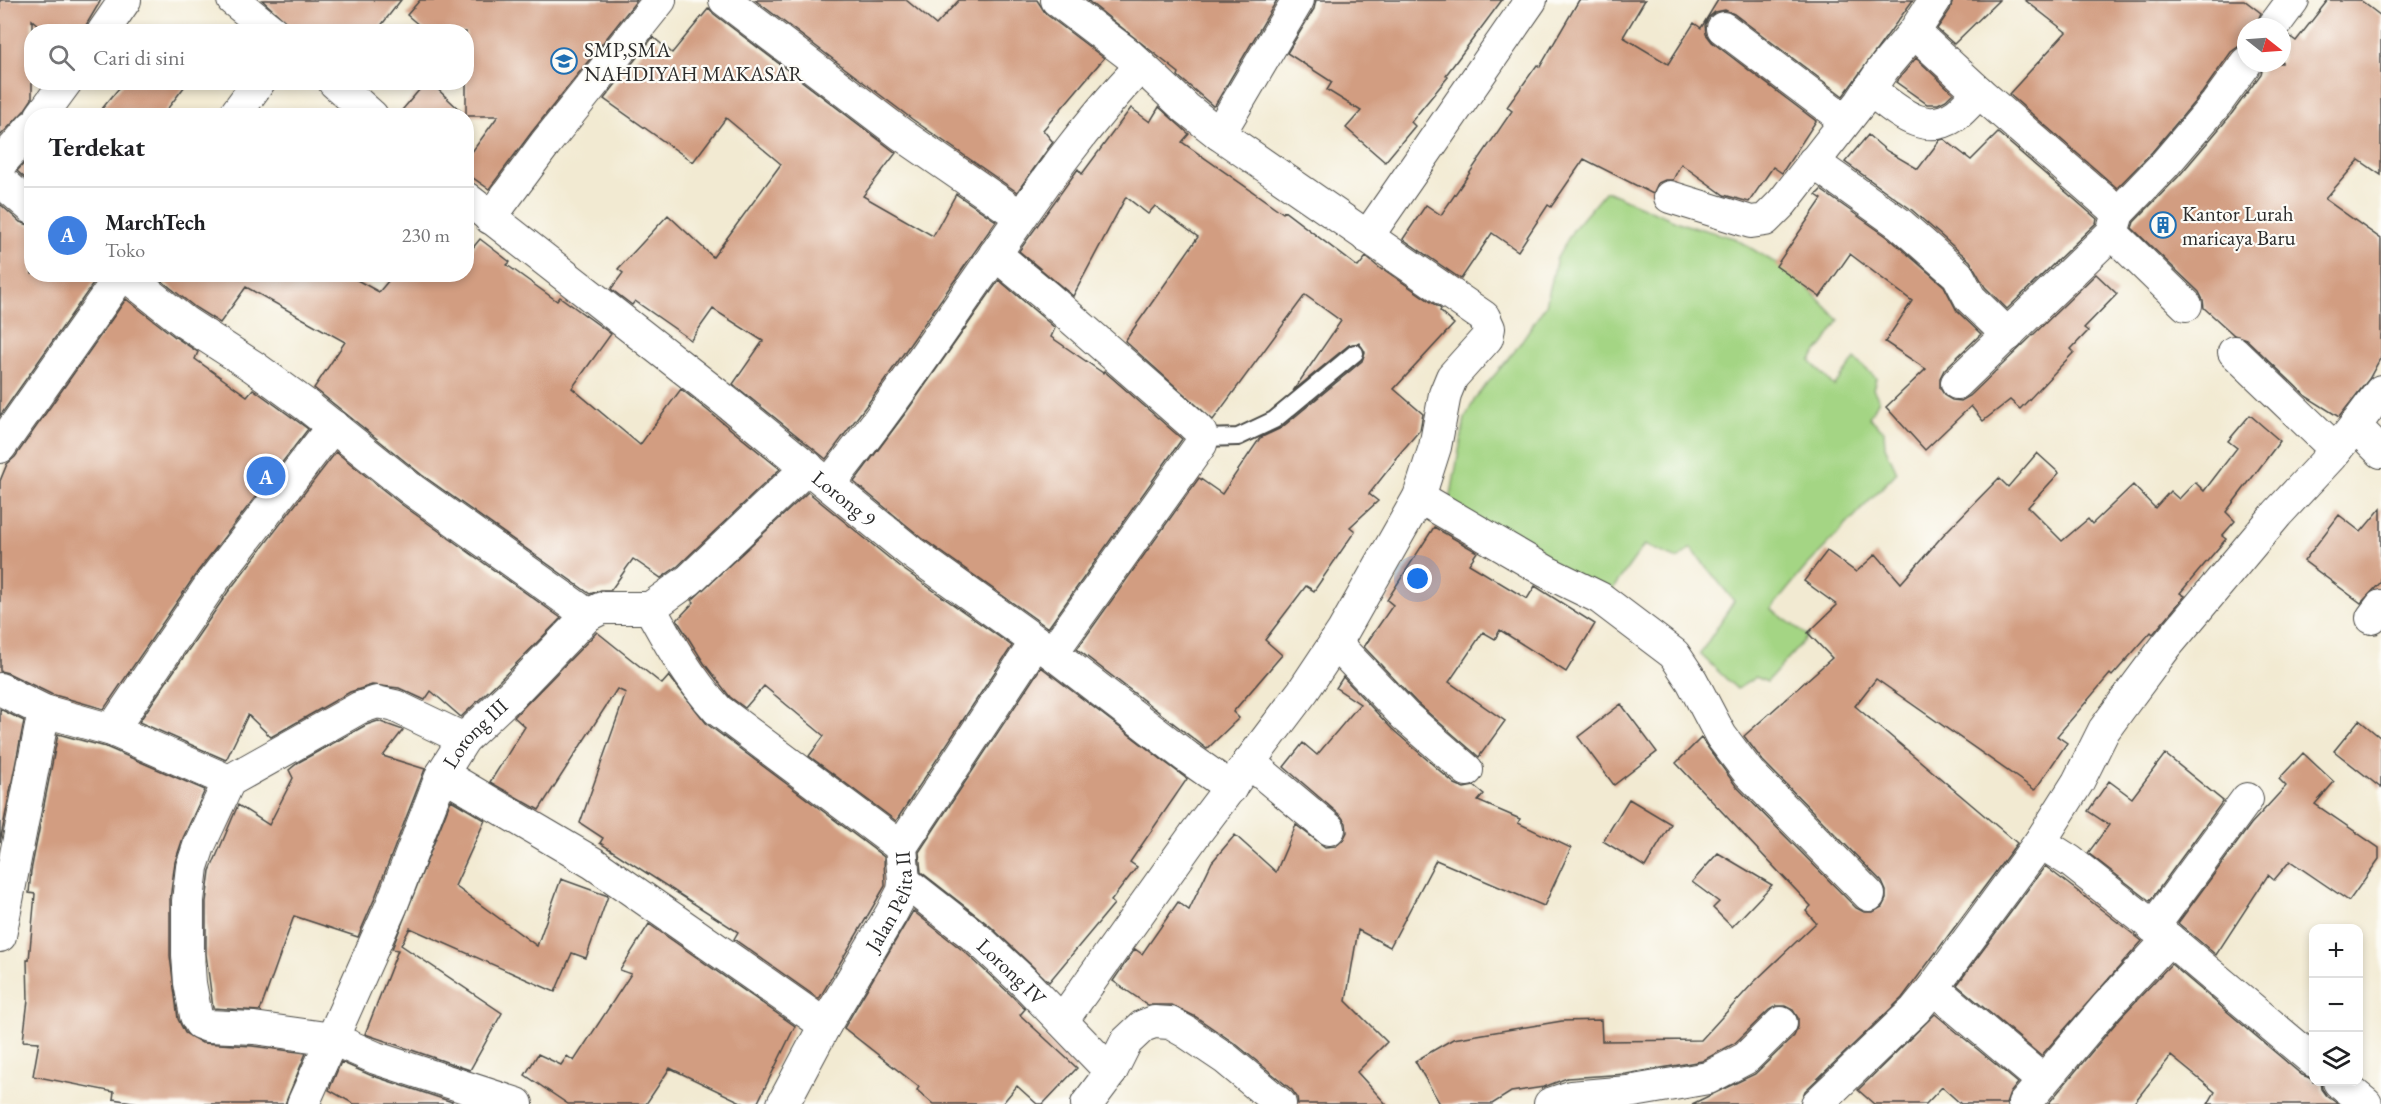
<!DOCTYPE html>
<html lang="id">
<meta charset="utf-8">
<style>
:root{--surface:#fff;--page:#f6f6f6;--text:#202124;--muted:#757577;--line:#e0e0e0;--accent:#1a73e8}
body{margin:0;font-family:"EB Garamond",serif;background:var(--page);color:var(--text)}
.controls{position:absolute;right:18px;bottom:18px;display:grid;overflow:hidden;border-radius:12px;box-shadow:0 3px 9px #0003}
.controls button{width:54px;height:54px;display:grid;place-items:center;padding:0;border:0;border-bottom:2px solid var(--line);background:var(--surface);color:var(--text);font:30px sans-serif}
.compass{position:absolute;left:2237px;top:18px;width:54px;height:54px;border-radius:50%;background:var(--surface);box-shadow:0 3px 9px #0003;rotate:107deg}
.you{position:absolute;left:1418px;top:579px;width:21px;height:21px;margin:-15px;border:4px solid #fff;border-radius:50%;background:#1a73e8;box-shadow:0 0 0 9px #1a73e833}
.badge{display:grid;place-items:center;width:39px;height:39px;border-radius:50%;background:var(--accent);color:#fff;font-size:20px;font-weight:700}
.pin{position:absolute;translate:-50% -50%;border:3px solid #fff;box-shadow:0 2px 6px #0006}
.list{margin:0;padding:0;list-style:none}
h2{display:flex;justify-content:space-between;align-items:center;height:78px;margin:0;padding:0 24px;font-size:26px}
h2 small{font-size:20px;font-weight:400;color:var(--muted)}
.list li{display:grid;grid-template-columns:39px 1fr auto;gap:18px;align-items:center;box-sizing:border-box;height:96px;padding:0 24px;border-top:2px solid var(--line)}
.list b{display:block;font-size:22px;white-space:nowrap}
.list p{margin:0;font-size:20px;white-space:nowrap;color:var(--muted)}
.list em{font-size:20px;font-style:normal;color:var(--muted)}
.icon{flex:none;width:33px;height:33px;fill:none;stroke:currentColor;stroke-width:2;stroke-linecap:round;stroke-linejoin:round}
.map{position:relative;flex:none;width:2381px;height:1104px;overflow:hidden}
.search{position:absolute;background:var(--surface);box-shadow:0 3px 9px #0003;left:24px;top:24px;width:450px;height:66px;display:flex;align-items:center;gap:15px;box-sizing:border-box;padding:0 21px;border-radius:24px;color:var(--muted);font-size:22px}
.panel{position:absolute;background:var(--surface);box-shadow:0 3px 9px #0003;left:24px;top:108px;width:450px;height:174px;border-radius:24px}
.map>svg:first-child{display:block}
</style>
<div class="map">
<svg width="2381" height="1104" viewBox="0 0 2381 1104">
<rect width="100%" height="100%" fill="#fdfcf7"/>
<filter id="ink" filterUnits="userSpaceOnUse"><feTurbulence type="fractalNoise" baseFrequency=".0167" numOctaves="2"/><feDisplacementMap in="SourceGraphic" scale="12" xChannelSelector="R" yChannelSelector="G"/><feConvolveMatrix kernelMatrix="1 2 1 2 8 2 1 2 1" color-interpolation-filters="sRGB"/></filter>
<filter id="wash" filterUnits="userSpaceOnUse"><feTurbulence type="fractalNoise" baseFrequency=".008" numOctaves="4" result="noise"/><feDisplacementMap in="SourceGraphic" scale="24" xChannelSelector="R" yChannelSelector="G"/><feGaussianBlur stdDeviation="1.35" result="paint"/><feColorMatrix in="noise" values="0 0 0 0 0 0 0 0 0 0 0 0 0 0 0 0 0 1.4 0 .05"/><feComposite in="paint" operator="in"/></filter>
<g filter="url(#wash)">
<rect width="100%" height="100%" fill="#f2ead2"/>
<path fill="#a4d584" stroke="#688058" stroke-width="1.5" d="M1606,191l77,33 51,14 60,36 45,46 -14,22 -15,19 24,25 21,-27 21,19 -3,11 6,11 -10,17 15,14 1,15 12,26 -92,96 -34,41 37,27 -41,46 -11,-5 -19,12 -37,-35 34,-53 -43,-53 -13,11 -34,-14 -39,55 -157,-89 17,-93 11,-21 38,-45 32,-47 11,-47 16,-28z"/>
<g id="blocks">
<path fill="#d29d81" d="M0,0h101l-19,32h-36l-14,-12v79l-8,12 -24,25z
M262,0h139l-25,32h-79z
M420,0h217l-106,133 -42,56 -23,-16v-13l32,-44h-32v-84h-39l-20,-17z
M755,0h151l30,25 23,-25h78l9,14 58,44 -61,72 10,12 -36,50 -105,-73z
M1087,0h190l-62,105 -2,1 -35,-30 1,-3z
M1316,0h186l-56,75 2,2 -37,45 4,4 -30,36 -39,-34 15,-17 -34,-21 5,-8 -45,-29 27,-44z
M1579,0h66l-22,37 45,27 26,-41 7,5 17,-28h195l-70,96 -109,-82 -9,-4 -10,2 -7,6 -3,7 1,9 6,8 104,79 -34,52 -9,-6 -24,35 -25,-7 -43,-31 -8,16h-8l-7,3 -5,11 -69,-35 -33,48 -3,-2 -30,46 -26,-18 -31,46 -58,-40 23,-34 15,10 71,-104 -5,-4 30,-42 3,2z
M1953,0h46l-45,44 -17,-15 13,-19z
M2025,0h219l17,13 -6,14h-9v18l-8,2 -7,5 -29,41 -50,59 -35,36 -108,-94 57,-62z
M2328,0h32l21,16v159l-22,-15 -34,39 56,40v118l-12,22 -30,38 -32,-20 -61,-58 -12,-4 -30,-27 -1,-8 -4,-8 -67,-64 2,-6 45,-46 51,-60 31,-42 3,-11h18v-21l7,-6 7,5z
M709,8l5,6 182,139 -33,43 70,40 23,-42 40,27 -118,169 -52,69 -93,-75 30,-43 -50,-32 -22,31 -56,-39 -3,4 -21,-16 12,-16 -5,-4 50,-54 45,42 68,-93 -55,-46 -33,44 -89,-63 49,-62 19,16z
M1916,58l37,35 -7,7 -8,4h-11l-31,-22z
M124,82h64l-26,34h-66z
M426,82h4l36,34h-69z
M1159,107l30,27 -7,8 101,71 1,-2 74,56 8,-10 16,13 1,-1 58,40 -1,2 14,13 -60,65 29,25 -3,16 -25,29 1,1 -27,34 9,7 -28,26 5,4 -41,60 -8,-5 -41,54 17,15 -49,57 6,6 -32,31 -130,-100 122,-171 23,16 38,-56 21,-10 81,-67 3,-9 -6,-9 -10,2 -56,46 48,-70 -36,-26 -92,125 -88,-79 73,-104 -43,-31 -7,8 -22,-17 -53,99 -54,-45 59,-82 4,5 49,-66 19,14z
M1998,133l99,86 -1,4 -89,86 -22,-22 -15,-26 -58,-51 -67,-48 23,-27 19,16 31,18 22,-29 4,-1 27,21z
M32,155v29l-15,-13z
M1821,190l68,48 55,48 13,25 24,23 -37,36 -4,8v10l5,8 7,4 9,1 9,-5 126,-122 21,20 -33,34 4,3 -17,18 3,3 -54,57 -10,-9 -27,21 -12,-15 -46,44 -39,-43 40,-38 -41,-27 27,-41 -62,-47 -30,43 -44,-31 46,-67 -6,-4z
M0,204l20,18 12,4v48h68l-100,142z
M480,239l30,23 -3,3 50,36 3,-4 51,37 -39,54 68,57 41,-56 99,80 -102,97 -17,12 -28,-19 -22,31h-10l-11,4 -168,-119 -108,-87 31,-46 -99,-55 -26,36 -24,-15 -39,-31 2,-3h187l33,18 15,-18h72v-18z
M999,280l56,48 -4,9 52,36 1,-2 78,68 -134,189 -126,-90 -68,-56 53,-71z
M126,299l49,38 23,15 -3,7 52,37 6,-7 55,40 -110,142 -94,138 -53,-15 -43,-21 -8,-2v-190l7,-17 8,-7z
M2250,415l30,26 -54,71 9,9 -13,15 4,3 -46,54 5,3 -32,38 -2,-2 -39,44 -2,-2 -53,62 10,7 -32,47 -159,-111 -21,27 162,137 -115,155 -97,93 -5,13h-108l63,-30 39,-38 4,-9v-9l-5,-8 -8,-4h-9l-7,4 -34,33 -33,18 -76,13 -59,4 -23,9 -33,5 -19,12h-52l-25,-43 38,-22 109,-18 39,-1 1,21 99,-1 53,-58 62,-59 -10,-12 5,-5 -135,-143 25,-25 35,48 120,122 8,4h9l9,-5 4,-8v-8l-4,-9 -119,-121 -19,-25 88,-78 -24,-25 29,-28 -33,-24 23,-30 29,21 20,-18 25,29 44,-50 54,-55 9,9 29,-34 22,20 -31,34 34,34 26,-22 4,5 41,-39 22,23 15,-17 9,8 16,-17 9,9 33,-43 -9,-7z
M336,452l65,52 160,114 -61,62 -39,37 -30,-26 -6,9 -26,-12 -27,-3 -22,7 -79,45 -23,-22 -22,45 -87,-38 89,-130z
M808,492l92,75 112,79 -116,175 -87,-65 15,-20 -60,-50 -19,22 -15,-11 -26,-34 -27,-43 17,-18 -2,-2z
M2381,508v74l-20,21 -57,-42 35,-46 22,17z
M1434,527l43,25 -8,12 58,35 8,-13 60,38 -29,48 -66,-42 -5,9 -12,-7 -34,50 56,39 -26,36 -62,-54 -53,-56 29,-42 -6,-5z
M597,632l65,52 7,-8 38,48 177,133 1,29 -66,113 -85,-60 4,-7 -138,-89 3,-5 -23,-15 46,-130 -9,-4 -78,121 -49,-28 35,-55 -11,-10z
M1041,667l146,112 -57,83 7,5 -26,34 3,3 -65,78 -59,-56 -69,-54 -2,-20z
M1343,677l49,52 63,55 9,4 10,-2 10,8 -6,7 42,18 -2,4 53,25 -27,58 -108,-46 -46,87 -32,-17 -12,71 41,41 -30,30 29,32h-88l-1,-7 -5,-7 -55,-45 -41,-28 -24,-12h-24l-35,-24 22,-32 7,5 36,-52 11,8 23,-48 23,-27 41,37 20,-47 29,22 11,-1 7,-6 4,-8 -1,-9 -5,-7 -57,-49 19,-24 14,12 43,-51 -24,-16z
M1621,704l36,48 -43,33 -36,-48z
M0,709l24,12 -24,121z
M2359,720l22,18v50l-47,-37z
M378,721l25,9 -20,26 42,13 -51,131 -16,37 -64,-21 -34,95 -47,-3 -7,-54v-52l4,-31 28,-66 31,20 24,-47 -4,-8 10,-8 67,-37z
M58,734l48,13 99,43 -22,48 -8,24 -5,37v57l8,63 7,14 17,10 50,3 54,7 -21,51h-140l-32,-5 1,-7 -81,-16 6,-34 -16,-1 5,-41 -1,-40h2l6,-66 -6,-1 2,-22z
M2303,753l31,29 -19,22 64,44v11l-30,42 -59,-40 -16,19 -6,-5 -52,80 -38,-32 73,-99 35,-38 -7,-7z
M2165,754l58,47 -73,100 -62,-48 21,-28 -21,-14 21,-30 23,17z
M1629,799l42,25 -26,43 -42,-26z
M451,800l34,20 -30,66 82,60 24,-67 47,17 -22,62 -14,-5 -17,39 -145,-64 -9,17 101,68 -32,57 -105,-36 33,-84 -6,-1z
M1718,853l54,32 -40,42 -19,-19 6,-6 -27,-20z
M2045,866l97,75 -101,115 -84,-71z
M913,911l53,42 45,42 14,14 -5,6 57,53 -34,36h-6l-20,-18 -15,18h-69l-16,-14 2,-3 -75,-59z
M649,924l146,102 -38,78h-12l-75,-36 -24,36h-78l-43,-29 13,-21 23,11 6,-9 7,5 57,-87 -11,-4z
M2171,964l131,111 11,4v3h8l1,7 5,7 11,8h-130l7,-12 -44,-36 -38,48h-85l72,-86z
M1935,1014l83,69 -8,10 -4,11h-45l-19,-17 -16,17h-52l-16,-14z
M341,1062l29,13 82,27 -1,2h-97l-25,-14z"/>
</g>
</g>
<g filter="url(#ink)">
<use href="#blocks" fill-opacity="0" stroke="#494844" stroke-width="1.5"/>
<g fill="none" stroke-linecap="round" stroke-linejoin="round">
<g stroke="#494844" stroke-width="20">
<path id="service" d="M1203,438l35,-1 36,-17 81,-67"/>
</g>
<g stroke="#494844" stroke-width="34">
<g id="minor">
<path d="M233,0l40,32"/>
<path d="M725,0l176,134 119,82"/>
<path d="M1057,0l71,54 58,54 33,26 265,183 5,11 -2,10 -35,39 -7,17 -10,53 -16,50 -76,134 -40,60 -108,143 -133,187"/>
<path d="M2273,27l20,-27"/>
<path d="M1723,28l122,92"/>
<path d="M103,32l22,-32"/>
<path d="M1914,32l65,60 139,121"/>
<path d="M334,82l38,34"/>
<path d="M1869,89c26,19 54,49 87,26 8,-6 16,-16 23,-23"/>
<path d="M41,116l25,-34"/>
<path d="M234,116l25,-34"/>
<path d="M1219,134l79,-134"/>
<path d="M1813,162l87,62 58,51 12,23 38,37"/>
<path d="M0,164l32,-37"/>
<path d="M0,180l32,28"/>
<path d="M1670,197l81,25 14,-2 17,-17 79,-101 22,-33 31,-37 21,-32"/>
<path id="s1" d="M466,198l267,209 178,145 141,101 135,104 44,31"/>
<path d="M490,218l55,-74 115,-144"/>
<path d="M2112,233l74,72"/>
<path d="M1367,237l164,-237"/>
<path d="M995,254l51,42 144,126c7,7 15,11 11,22l-149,209"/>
<path d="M124,274l62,49 68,44 52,38 105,84 177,126"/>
<path d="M2234,352l102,98"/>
<path d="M1957,383l155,-150 6,-20 47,-49 51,-60 30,-41"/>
<path d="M2355,426l26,-35"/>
<path d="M0,447l122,-173"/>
<path d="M829,484c59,-72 111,-151 165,-228 45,-66 91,-132 147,-190"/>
<path d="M1419,497l128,75 53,26 74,56 18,27 29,55 28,37 120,122"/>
<path d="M650,608c20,37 39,70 68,102l183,137"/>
<path d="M2372,618l9,-12"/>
<path d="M1335,643l70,73 62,54"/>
<path d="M0,689l44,22 68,19 117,51"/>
<path d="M112,730l101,-149 120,-155"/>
<path d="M464,739l-69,-33 -18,-4 -18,6 -130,73 -30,65 -7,21 -4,34v54l2,28 6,33 4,7 8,3 46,2 79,11 43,19 141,46"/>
<path d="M1249,762l80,67"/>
<path d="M442,774l151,89 232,162"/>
<path d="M2040,842l30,19 99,78 145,122"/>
<path id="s2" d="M904,881l74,58 46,43 87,90"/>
<path d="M2153,927l94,-128"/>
<path d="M0,936l44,-225"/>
<path d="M1933,988l109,92"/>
<path d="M2339,1082l27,22"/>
<path id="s3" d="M303,1104l88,-197 51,-133 22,-35 49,-46 75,-78 14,-7h48l39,-28 119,-113"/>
<path id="s4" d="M783,1104l42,-79 66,-111 12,-23 1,-10 -3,-34 135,-205"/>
<path d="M1087,1104l24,-32 15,-30 17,-16 11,-4 16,1 16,9 40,27 54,45"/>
<path d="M1550,1104l21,-7 57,-5 80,-14 38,-20 35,-35"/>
<path d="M1817,1104l98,-94 18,-22 107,-146 38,-60 26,-52 16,-22 47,-63 110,-131 54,-58 24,-30 26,26"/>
<path d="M2024,1104l83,-98 62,-67"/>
</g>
</g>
<use href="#service" stroke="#fff" stroke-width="16"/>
<use href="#minor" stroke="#fff" stroke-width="32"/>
</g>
</g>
<defs>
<g id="school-ring" transform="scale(1.35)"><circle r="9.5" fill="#fdfcf7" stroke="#1f6fb2" stroke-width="1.5"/><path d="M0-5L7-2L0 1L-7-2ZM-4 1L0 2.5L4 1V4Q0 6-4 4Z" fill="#1f6fb2"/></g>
<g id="building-ring" transform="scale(1.35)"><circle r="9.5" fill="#fdfcf7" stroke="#1f6fb2" stroke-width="1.5"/><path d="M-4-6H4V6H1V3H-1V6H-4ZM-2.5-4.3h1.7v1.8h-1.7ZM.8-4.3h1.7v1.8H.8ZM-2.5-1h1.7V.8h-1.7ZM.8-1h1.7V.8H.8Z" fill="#1f6fb2"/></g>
</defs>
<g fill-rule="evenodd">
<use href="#school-ring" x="564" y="61"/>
<use href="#building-ring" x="2163" y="225"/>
</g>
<g text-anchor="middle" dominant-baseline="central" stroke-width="4.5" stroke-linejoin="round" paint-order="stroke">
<g font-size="21" fill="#2b2b2b" stroke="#fdfcf7" text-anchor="start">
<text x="584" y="49">SMP,SMA<tspan x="584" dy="24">NAHDIYAH MAKASAR</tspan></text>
<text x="2182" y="213">Kantor Lurah<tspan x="2182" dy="24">maricaya Baru</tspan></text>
</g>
<g font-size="21" fill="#2b2b2b" stroke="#fdfcf7">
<text stroke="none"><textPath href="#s1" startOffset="483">Lorong 9</textPath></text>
<text stroke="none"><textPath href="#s3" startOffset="411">Lorong III</textPath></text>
<text stroke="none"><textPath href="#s4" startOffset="231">Jalan Pelita II</textPath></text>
<text stroke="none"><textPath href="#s2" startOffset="141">Lorong IV</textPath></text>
</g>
</g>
</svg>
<div class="controls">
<button>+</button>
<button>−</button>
<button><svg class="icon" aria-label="layers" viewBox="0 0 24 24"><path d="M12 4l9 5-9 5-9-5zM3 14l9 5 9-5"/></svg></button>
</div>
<svg class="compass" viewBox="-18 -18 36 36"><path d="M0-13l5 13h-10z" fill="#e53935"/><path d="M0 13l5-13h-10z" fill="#757577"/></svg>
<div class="you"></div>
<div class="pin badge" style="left:266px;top:476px;background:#3f7fe0">A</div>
<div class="search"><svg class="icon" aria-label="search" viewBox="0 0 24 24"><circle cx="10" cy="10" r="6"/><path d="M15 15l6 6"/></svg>Cari di sini</div>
<section class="panel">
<h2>Terdekat<small></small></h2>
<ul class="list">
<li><span class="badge" style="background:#3f7fe0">A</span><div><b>MarchTech</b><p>Toko</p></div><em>230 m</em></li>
</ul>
</section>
</div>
